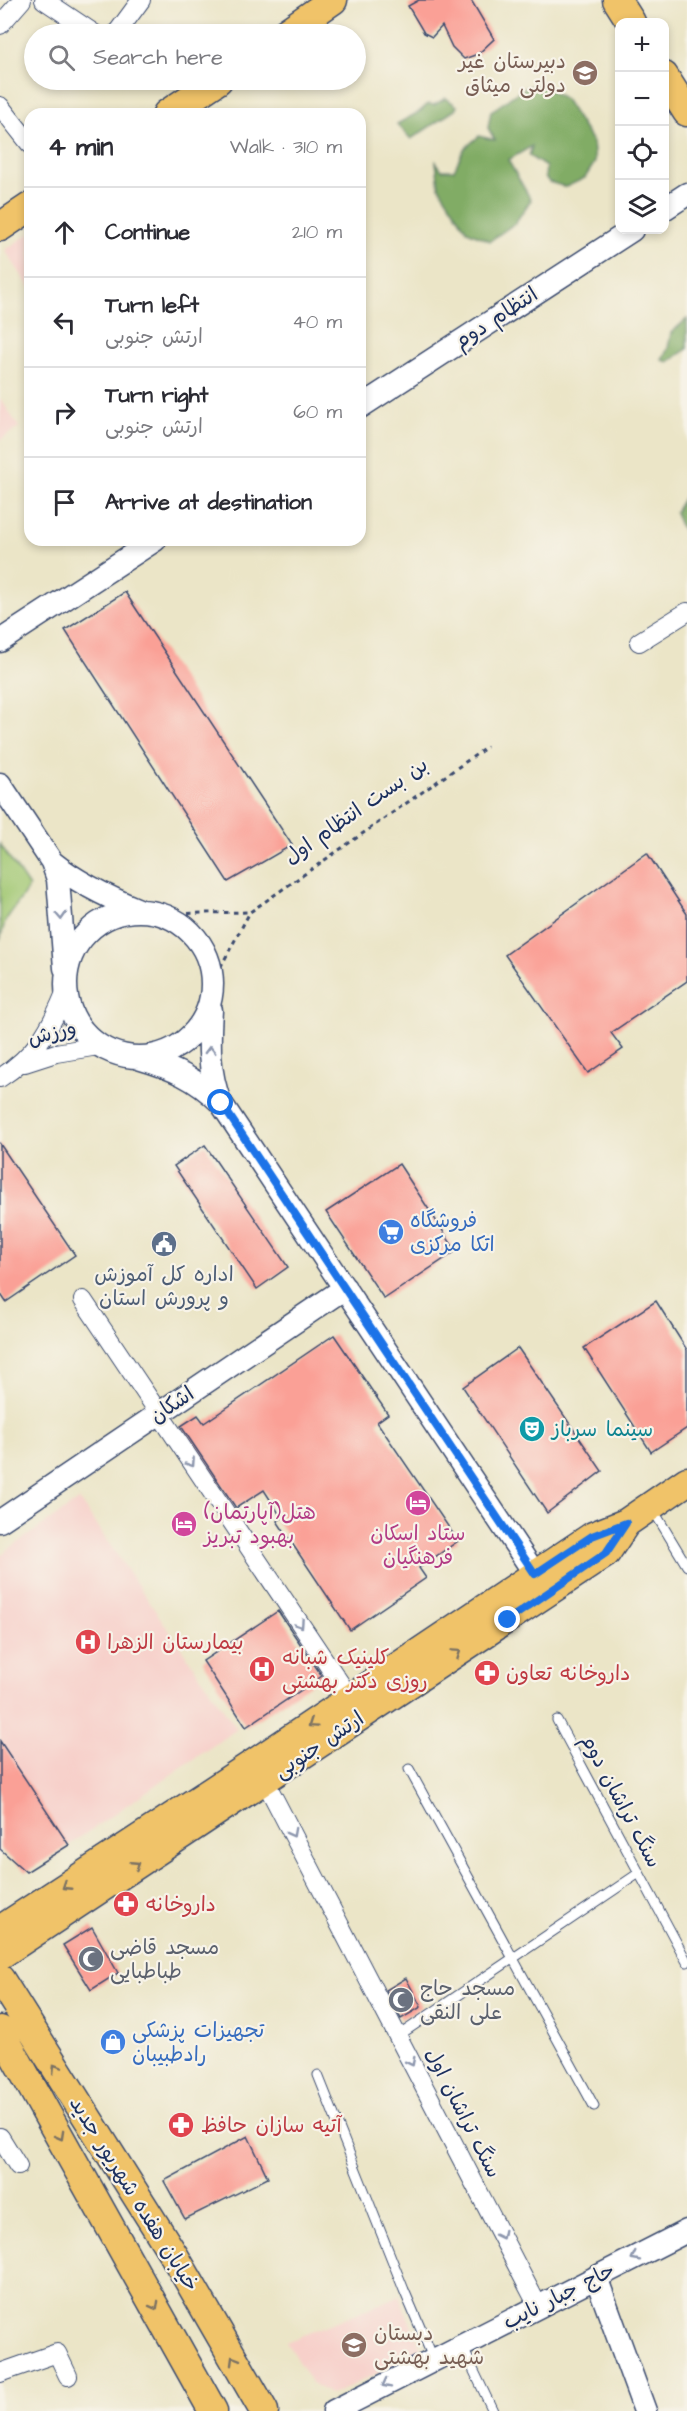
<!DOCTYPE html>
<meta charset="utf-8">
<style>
:root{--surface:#fff;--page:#f7f7f7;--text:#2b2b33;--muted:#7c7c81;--line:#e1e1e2}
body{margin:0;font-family:"Architects Daughter","Playpen Sans Arabic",sans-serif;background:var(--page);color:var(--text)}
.controls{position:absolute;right:18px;top:18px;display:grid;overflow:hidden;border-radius:12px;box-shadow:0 3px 9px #0003}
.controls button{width:54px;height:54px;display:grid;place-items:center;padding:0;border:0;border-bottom:2px solid var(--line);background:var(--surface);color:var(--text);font:30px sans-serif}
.stop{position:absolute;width:18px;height:18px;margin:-14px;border:4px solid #1a73e8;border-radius:50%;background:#fff}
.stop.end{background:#1a73e8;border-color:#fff;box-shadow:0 2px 6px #0008}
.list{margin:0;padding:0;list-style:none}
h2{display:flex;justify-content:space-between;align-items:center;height:78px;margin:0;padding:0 24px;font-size:26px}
h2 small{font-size:20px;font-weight:400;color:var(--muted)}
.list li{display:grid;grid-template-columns:39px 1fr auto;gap:18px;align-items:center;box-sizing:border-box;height:90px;padding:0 24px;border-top:2px solid var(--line)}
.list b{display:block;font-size:22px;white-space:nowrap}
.list p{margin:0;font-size:20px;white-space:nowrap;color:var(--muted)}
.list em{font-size:20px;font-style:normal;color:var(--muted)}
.icon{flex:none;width:33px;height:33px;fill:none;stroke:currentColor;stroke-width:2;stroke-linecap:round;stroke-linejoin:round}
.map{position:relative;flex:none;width:687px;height:2411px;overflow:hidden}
.search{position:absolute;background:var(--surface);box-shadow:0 3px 9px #0003;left:24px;top:24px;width:342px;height:66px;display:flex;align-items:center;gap:15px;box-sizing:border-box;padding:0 21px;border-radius:33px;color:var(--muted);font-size:22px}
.panel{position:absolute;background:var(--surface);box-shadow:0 3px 9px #0003;left:24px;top:108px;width:342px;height:438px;border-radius:18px}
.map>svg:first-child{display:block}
</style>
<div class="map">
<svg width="687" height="2411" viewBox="0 0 687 2411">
<rect width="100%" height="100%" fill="#f7f3e8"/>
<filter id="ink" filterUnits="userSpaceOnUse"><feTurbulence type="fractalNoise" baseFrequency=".0167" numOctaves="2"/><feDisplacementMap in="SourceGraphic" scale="12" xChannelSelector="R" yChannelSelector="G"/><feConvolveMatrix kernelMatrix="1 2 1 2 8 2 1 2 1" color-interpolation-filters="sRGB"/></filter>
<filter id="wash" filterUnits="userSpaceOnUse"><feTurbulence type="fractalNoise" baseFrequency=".008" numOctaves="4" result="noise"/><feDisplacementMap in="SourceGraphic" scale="24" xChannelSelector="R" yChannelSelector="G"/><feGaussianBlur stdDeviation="1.35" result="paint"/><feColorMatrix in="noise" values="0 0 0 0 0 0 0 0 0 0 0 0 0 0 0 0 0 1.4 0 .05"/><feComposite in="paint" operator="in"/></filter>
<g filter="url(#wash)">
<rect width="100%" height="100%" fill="#ebe5c7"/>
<path fill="#f7d0ca" d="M30,233v55l-25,-38z
M0,398l19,29 -19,13z
M79,1500l158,229 -168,116 -69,-104v-186z
M399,2296l22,52 -6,8 -84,39 -20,-13 -25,-40z"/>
<path fill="#a2c873" stroke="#5e7c68" stroke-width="1.5" d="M0,844l29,43 -24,34 -5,20z"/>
<path fill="#81ac65" stroke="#4e6e62" stroke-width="1.5" d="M540,84l25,15 28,44 2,19 -10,16 -19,9 -17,-5 -4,-5 1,-10 -17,-11 3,-10 -24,14 23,40 -16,23 -25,18 -23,-10 -28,-44 -3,-25 6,8h12l10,-21 15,-13 16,4 -7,-12 3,-17c19,-11 27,-24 49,-27z
M446,98l11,8 -2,4 -44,29 -14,-15 22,-12 9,-8 6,1z
M687,319v30l-19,13 -6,-2 6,-12 3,-15z
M687,492v44l-7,-10 -5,-14z"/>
<g id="blocks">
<path fill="#faa096" d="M419,0h52l23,39 -16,15 -14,5 -12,-12 -10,-21 -10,11 -8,-4 -16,-27z
M125,592l167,253 -64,37 -163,-252z
M647,853l40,61v67l-76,52 12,16 -35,24 -83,-118z
M0,1144l75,111 -69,47 -6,-9z
M205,1145l83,122 -31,22 -83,-123z
M399,1164l57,87 -72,48 -58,-87z
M656,1301l31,49v78l-36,24 -67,-104z
M334,1335l54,79 -11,8 81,119 -39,27 7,10 -76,52 -73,-109 5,-3 -18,-28 -28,18 -55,-82 17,-11 6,8z
M518,1348l84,123 -55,42 -84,-126z
M278,1611l44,65 -76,51 -43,-66z
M0,1741l69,104 -43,27 -26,-23z
M92,1927l26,46 -27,17 -28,-45z
M406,1978l15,29 -20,12 -15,-29z
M248,2136l20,42 -83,41 -21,-38z"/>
</g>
</g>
<g filter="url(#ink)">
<use href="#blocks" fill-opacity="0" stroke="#3a4a6e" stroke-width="1.5"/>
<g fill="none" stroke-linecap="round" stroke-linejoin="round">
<g stroke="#3a4a6e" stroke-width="11">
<path id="service" d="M652,1508l35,58
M557,1720l130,242
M409,1769l185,337
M398,2036l241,-163
M318,2075l86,215 30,70
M462,2346l31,65"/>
</g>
<g stroke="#3a4a6e" stroke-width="20">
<path id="minor" d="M44,0l51,34
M0,25l22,-25
M116,34l25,-34
M0,106l30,38
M639,642l48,-30
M25,1063l31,-10 42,-7
M0,1078c35,-23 49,-46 65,-85
M83,1300l267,398
M265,1781l273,525
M0,2137l18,29
M0,2373l57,-20 11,23"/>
</g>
<g stroke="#3a4a6e" stroke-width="25">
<path id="tertiary" d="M664,209l23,-15
M360,407l272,-177
M0,641l155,-101
M0,784l52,78 6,17 7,89
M52,862c26,21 55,35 87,48
M66 984a73 73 0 1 1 146 0a73 73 0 1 1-146 0Z
M211,1010c-2,33 -3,61 9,92
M138,1058c34,10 58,20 83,45l314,471
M0,1521l345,-233
M596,2277l49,134
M334,2411l353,-180"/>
</g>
<g stroke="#3a4a6e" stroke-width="31">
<path id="primary" d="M617,0l14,22
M284,34l49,-34
M664,76l23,36
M167,114l51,-34
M0,227l30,-20
M0,1930l256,-168 337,-226 33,-13 61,-42
M0,1955l606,-402 20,-30
M0,1979l175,278 89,154
M0,2030l213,381"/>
</g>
<path stroke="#3a4a6e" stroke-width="3" stroke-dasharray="4.5 4.5" stroke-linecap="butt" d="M161,914l88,-2
M212,983l38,-71 237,-165"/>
<use href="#service" stroke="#fff" stroke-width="9"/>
<use href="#minor" stroke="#fff" stroke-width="18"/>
<use href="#tertiary" stroke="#fff" stroke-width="22"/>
<use href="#primary" stroke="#f0c369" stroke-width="28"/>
</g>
<defs><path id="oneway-chevron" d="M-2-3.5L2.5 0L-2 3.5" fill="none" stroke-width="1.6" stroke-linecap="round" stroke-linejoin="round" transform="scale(1.5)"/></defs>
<g stroke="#8d97ae">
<use href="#oneway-chevron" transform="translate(61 916) rotate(87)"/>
<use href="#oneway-chevron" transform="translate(210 1050) rotate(-91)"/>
<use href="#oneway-chevron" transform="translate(191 1463) rotate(56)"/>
<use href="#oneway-chevron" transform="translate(300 1624) rotate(56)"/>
<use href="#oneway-chevron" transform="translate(292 1833) rotate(62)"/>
<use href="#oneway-chevron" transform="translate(411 2062) rotate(63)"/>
<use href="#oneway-chevron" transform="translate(501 2235) rotate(63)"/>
<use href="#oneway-chevron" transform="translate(635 2257) rotate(153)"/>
<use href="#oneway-chevron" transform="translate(386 2384) rotate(153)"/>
</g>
<g stroke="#7b7263">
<use href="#oneway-chevron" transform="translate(457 1653) rotate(-34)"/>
<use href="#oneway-chevron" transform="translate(312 1724) rotate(146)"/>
<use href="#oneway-chevron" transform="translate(136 1865) rotate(-33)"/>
<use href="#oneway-chevron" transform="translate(66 1886) rotate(147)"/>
<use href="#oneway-chevron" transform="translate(56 2068) rotate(-122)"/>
<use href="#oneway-chevron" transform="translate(60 2136) rotate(61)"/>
<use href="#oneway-chevron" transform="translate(155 2306) rotate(61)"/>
<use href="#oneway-chevron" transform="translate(234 2360) rotate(-120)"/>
</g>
</g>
<g fill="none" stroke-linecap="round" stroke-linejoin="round" filter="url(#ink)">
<path stroke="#1a73e8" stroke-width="8" d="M221,1103l314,471 57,-38 34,-13 -20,30 -98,67"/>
</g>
<defs>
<g id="school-disc" transform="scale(1.35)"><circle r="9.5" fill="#8d6e63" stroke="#f7f3e8"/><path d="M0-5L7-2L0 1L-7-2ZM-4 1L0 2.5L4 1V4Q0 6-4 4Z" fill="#fff"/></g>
<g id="supermarket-disc" transform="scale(1.35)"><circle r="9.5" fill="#3f7fe0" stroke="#f7f3e8"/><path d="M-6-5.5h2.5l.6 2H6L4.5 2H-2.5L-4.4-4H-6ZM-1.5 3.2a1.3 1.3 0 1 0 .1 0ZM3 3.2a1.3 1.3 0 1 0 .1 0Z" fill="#fff"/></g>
<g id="civic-disc" transform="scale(1.35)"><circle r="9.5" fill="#5c6f8a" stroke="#f7f3e8"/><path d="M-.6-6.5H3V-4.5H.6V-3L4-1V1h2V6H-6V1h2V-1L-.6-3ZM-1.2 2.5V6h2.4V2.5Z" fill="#fff"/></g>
<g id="theatre-disc" transform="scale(1.35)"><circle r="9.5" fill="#0f9aa8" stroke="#f7f3e8"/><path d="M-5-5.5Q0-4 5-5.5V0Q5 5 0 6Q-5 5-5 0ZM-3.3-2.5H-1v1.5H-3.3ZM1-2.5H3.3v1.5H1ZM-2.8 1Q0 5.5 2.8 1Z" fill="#fff"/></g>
<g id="hotel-disc" transform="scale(1.35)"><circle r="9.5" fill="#d1479c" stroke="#f7f3e8"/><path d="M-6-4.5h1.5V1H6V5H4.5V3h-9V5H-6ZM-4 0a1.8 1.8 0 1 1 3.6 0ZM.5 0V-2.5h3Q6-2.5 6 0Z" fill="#fff"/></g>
<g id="hospital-disc" transform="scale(1.35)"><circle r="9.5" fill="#e0444e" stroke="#f7f3e8"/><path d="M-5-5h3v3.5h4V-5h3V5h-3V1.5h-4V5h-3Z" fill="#fff"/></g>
<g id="pharmacy-disc" transform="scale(1.35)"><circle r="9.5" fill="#e0444e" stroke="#f7f3e8"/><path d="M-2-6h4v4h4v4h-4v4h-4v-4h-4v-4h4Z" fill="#fff"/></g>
<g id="mosque-disc" transform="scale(1.35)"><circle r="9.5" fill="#6b7280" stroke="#f7f3e8"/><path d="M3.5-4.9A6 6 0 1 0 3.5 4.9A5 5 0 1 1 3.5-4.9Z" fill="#fff"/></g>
<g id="shop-disc" transform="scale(1.35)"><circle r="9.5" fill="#3f7fe0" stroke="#f7f3e8"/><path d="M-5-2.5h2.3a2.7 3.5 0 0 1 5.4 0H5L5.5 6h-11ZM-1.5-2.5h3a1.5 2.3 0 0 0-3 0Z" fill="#fff"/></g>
</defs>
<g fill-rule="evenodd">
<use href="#school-disc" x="585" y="73"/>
<use href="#supermarket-disc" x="391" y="1232"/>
<use href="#civic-disc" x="164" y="1244"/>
<use href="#theatre-disc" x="532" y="1429"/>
<use href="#hotel-disc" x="418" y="1503"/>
<use href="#hotel-disc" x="184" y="1524"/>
<use href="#hospital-disc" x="88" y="1642"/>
<use href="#hospital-disc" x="262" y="1669"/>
<use href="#pharmacy-disc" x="487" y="1673"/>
<use href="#pharmacy-disc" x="126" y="1904"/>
<use href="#mosque-disc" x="91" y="1959"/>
<use href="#mosque-disc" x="401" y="2000"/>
<use href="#shop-disc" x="113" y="2042"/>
<use href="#pharmacy-disc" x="181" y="2125"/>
<use href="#school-disc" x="354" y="2345"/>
</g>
<g text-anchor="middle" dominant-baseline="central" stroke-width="4.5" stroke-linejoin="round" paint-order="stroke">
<g font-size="21" fill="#785e54" stroke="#f7f3e8" text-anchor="end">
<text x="566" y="61">دبیرستان غیر<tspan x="566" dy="24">دولتی میثاق</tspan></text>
<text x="374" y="2333" text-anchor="start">دبستان<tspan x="374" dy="24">شهید بهشتی</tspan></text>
</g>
<g font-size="21" fill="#1b2f5e" stroke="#f7f3e8">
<text transform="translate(496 318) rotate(-33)">انتظام دوم</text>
<text transform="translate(356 811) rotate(-35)">بن بست انتظام اول</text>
<text transform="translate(52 1033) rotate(-14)">ورزش</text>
<text transform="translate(172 1405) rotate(-34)">اشکان</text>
<text transform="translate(319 1745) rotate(-34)">ارتش جنوبی</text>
<text transform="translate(621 1801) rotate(62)">سنگ تراشان دوم</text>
<text transform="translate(463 2113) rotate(63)">سنگ تراشان اول</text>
<text transform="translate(134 2194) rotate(58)">خیابان هفده شهریور جدید</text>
<text transform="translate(559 2296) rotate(-27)">حاج جبار نایب</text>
</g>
<g font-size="21" fill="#366cbe" stroke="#f7f3e8" text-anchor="start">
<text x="410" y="1220">فروشگاه<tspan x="410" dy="24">اتکا مرکزی</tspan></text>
<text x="132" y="2030">تجهیزات پزشکی<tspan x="132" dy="24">رادطبیبان</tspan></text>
</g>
<g font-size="21" fill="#4e5e75" stroke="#f7f3e8">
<text x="164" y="1274">اداره کل آموزش<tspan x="164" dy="24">و پرورش استان</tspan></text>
</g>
<g font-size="21" fill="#0d838f" stroke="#f7f3e8" text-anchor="start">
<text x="552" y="1429">سینما سرباز</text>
</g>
<g font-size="21" fill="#b23c85" stroke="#f7f3e8" text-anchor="start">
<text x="204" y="1512">هتل(آپارتمان)<tspan x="204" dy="24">بهبود تبریز</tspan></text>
<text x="418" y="1533" text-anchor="middle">ستاد اسکان<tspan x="418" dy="24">فرهنگیان</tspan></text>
</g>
<g font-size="21" fill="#be3a42" stroke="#f7f3e8" text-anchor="start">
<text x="107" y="1642">بیمارستان الزهرا</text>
<text x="282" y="1657">کلینیک شبانه<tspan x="282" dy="24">روزی دکتر بهشتی</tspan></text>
<text x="506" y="1673">داروخانه تعاون</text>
<text x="146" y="1904">داروخانه</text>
<text x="201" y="2125">آتیه سازان حافظ</text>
</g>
<g font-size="21" fill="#5b616d" stroke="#f7f3e8" text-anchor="start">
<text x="110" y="1947">مسجد قاضی<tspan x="110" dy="24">طباطبایی</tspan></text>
<text x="420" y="1988">مسجد حاج<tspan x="420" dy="24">علی النقی</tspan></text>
</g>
</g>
</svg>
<div class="controls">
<button>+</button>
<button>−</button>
<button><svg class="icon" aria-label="locate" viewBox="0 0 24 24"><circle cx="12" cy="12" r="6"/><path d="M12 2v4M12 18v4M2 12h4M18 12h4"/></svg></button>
<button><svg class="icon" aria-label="layers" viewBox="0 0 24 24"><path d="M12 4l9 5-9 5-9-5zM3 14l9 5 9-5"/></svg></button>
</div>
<div class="stop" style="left:221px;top:1103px"></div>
<div class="stop end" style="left:508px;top:1620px"></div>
<div class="search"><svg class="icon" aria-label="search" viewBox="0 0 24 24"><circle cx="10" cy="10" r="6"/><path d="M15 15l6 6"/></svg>Search here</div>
<section class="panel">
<h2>4 min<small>Walk · 310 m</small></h2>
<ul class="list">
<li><svg class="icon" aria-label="ahead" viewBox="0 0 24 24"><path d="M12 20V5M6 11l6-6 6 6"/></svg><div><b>Continue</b></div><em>210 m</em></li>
<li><svg class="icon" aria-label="left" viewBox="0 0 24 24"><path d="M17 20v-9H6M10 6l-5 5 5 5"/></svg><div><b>Turn left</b><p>ارتش جنوبی</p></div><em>40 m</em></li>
<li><svg class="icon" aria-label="right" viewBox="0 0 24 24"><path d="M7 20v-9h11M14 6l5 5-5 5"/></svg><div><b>Turn right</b><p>ارتش جنوبی</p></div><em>60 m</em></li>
<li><svg class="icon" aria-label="arrive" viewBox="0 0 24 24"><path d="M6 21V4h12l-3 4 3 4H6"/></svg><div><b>Arrive at destination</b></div></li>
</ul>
</section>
</div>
